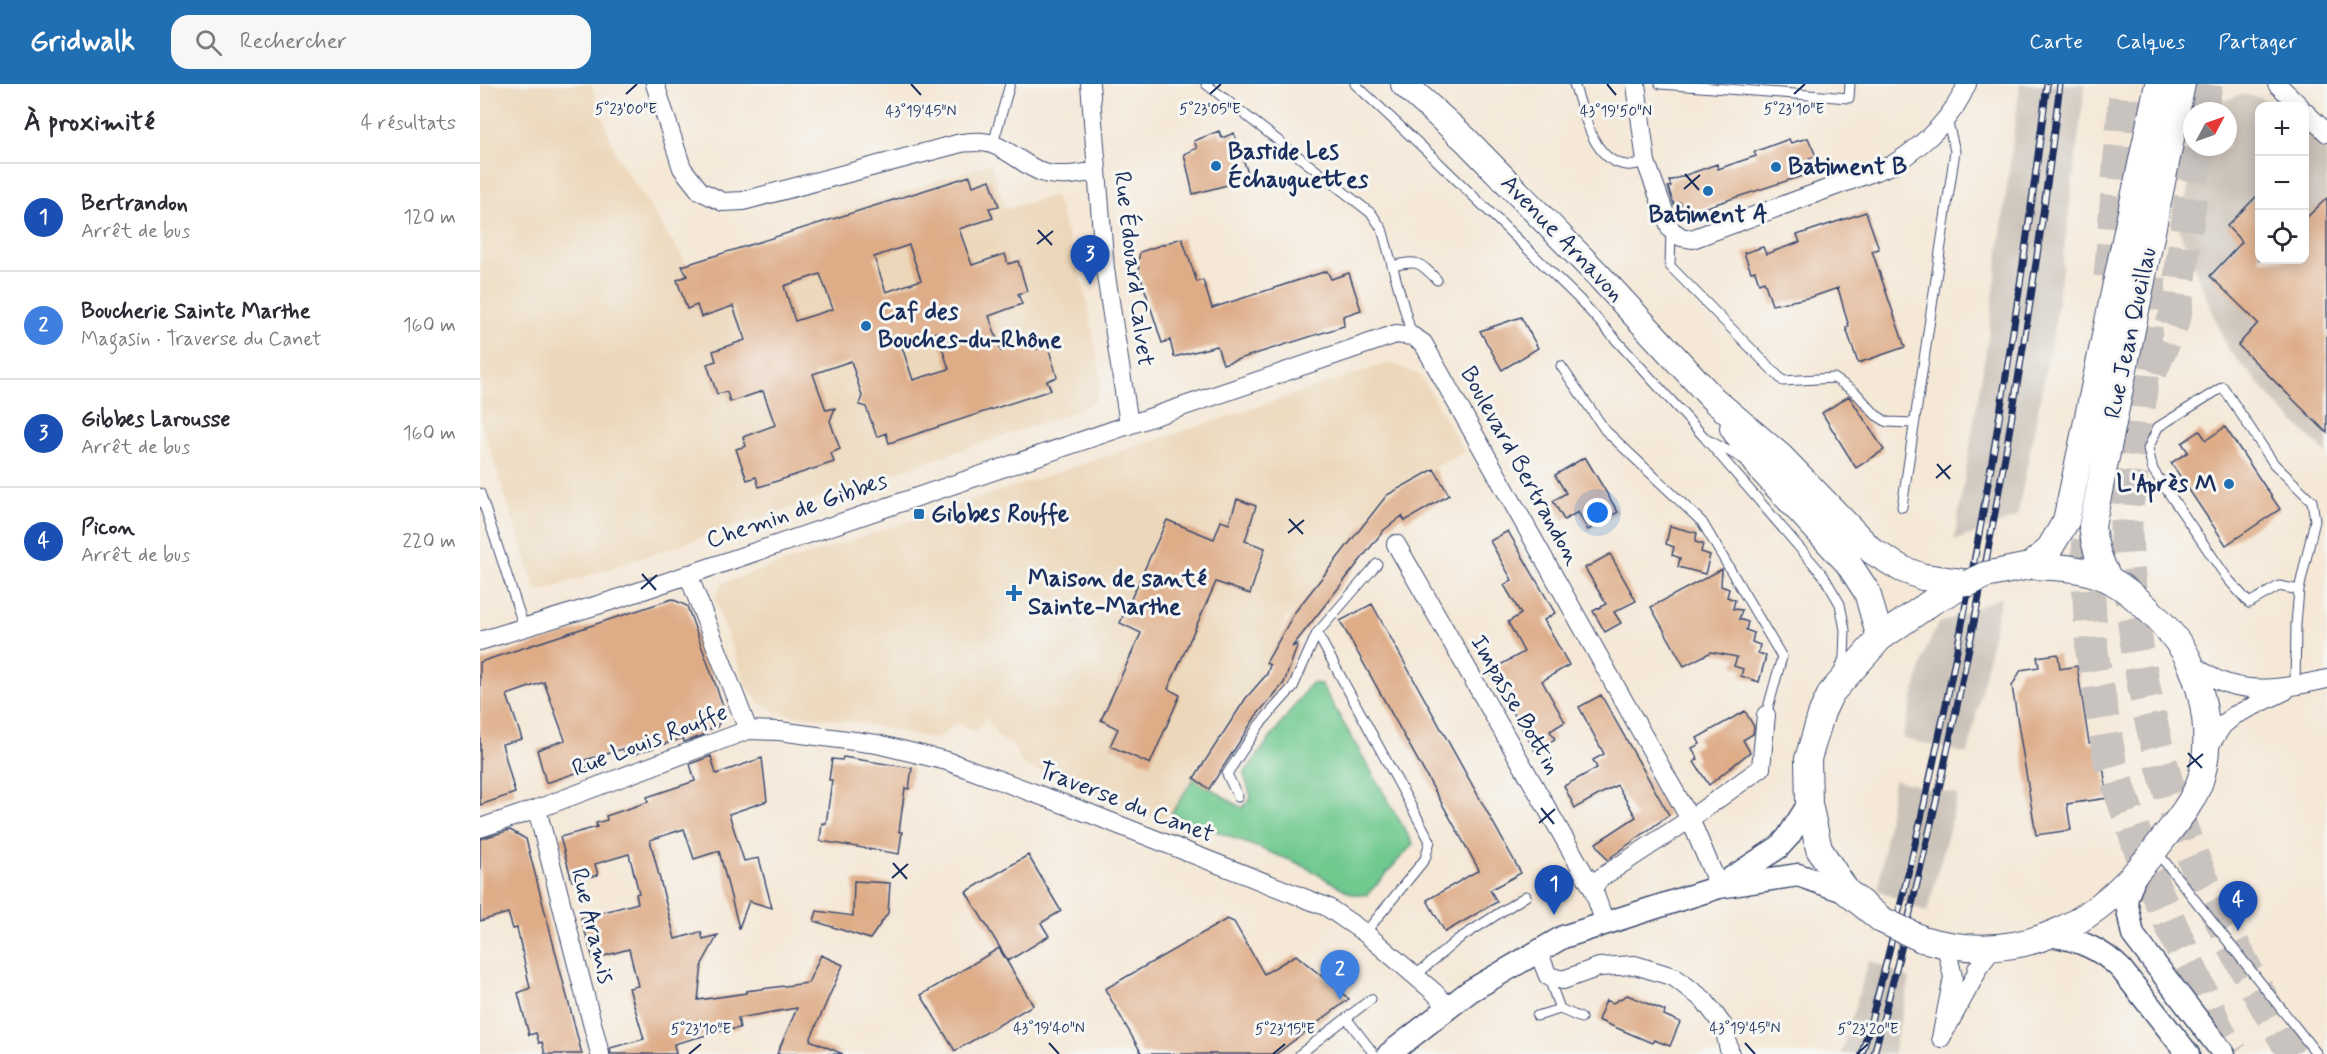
<!DOCTYPE html>
<html lang="fr">
<meta charset="utf-8">
<style>
:root{--surface:#fff;--page:#f7f7f7;--text:#2b2b33;--muted:#7c7c81;--line:#e1e1e2;--accent:#1f6fb2}
body{margin:0;font-family:Mynerve,sans-serif;background:var(--page);color:var(--text)}
.controls{position:absolute;right:18px;top:18px;display:grid;overflow:hidden;border-radius:12px;box-shadow:0 3px 15px #0003}
.controls button{width:54px;height:54px;display:grid;place-items:center;padding:0;border:0;border-bottom:2px solid var(--line);background:var(--surface);color:var(--text);font:30px sans-serif}
.compass{position:absolute;left:1703px;top:18px;width:54px;height:54px;border-radius:50%;background:var(--surface);box-shadow:0 3px 15px #0003;rotate:49deg}
.you{position:absolute;left:1118px;top:429px;width:21px;height:21px;margin:-15px;border:4px solid #fff;border-radius:50%;background:#1a73e8;box-shadow:0 0 0 9px #1a73e833}
.badge{display:grid;place-items:center;width:39px;height:39px;border-radius:50%;background:var(--accent);color:#fff;font-size:20px;font-weight:700}
.pin{position:absolute;translate:-50% -50px;filter:drop-shadow(0 2px 3px #0008)}
.pin::after{content:'';position:absolute;top:32px;width:21px;height:18px;background:inherit;clip-path:polygon(0 0,100% 0,50% 100%)}
.list{margin:0;padding:0;list-style:none}
h2{display:flex;justify-content:space-between;align-items:center;height:78px;margin:0;padding:0 24px;font-size:26px}
h2 small{font-size:20px;font-weight:400;color:var(--muted)}
.list li{display:grid;grid-template-columns:39px 1fr auto;gap:18px;align-items:center;box-sizing:border-box;height:108px;padding:0 24px;border-top:2px solid var(--line)}
.list b{display:block;font-size:22px;white-space:nowrap}
.list p{margin:0;font-size:20px;white-space:nowrap;color:var(--muted)}
.list em{font-size:20px;font-style:normal;color:var(--muted)}
.icon{flex:none;width:33px;height:33px;fill:none;stroke:currentColor;stroke-width:2;stroke-linecap:round;stroke-linejoin:round}
.map{position:relative;flex:none;width:1847px;height:970px;overflow:hidden}
header{display:flex;align-items:center;gap:36px;box-sizing:border-box;height:84px;padding:0 30px;background:var(--accent);color:#fff}
header strong{font-size:28px}
nav{display:flex;gap:33px;margin-inline-start:auto;font-size:21px}
.search{width:420px;height:54px;background:var(--page);display:flex;align-items:center;gap:15px;box-sizing:border-box;padding:0 21px;border-radius:18px;color:var(--muted);font-size:22px}
main{display:flex}
aside{flex:1;background:var(--surface)}
.map>svg:first-child{display:block}
</style>
<header>
<strong>Gridwalk</strong>
<div class="search"><svg class="icon" aria-label="search" viewBox="0 0 24 24"><circle cx="10" cy="10" r="6"/><path d="M15 15l6 6"/></svg>Rechercher</div>
<nav><a>Carte</a><a>Calques</a><a>Partager</a></nav>
</header>
<main>
<aside>
<h2>À proximité<small>4 résultats</small></h2>
<ul class="list">
<li><span class="badge" style="background:#1a4fb4">1</span><div><b>Bertrandon</b><p>Arrêt de bus</p></div><em>120 m</em></li>
<li><span class="badge" style="background:#3f7fe0">2</span><div><b>Boucherie Sainte Marthe</b><p>Magasin · Traverse du Canet</p></div><em>160 m</em></li>
<li><span class="badge" style="background:#1a4fb4">3</span><div><b>Gibbes Larousse</b><p>Arrêt de bus</p></div><em>160 m</em></li>
<li><span class="badge" style="background:#1a4fb4">4</span><div><b>Picon</b><p>Arrêt de bus</p></div><em>220 m</em></li>
</ul>
</aside>
<div class="map">
<svg width="1847" height="970" viewBox="0 0 1847 970">
<rect width="100%" height="100%" fill="#f6f6f2"/>
<filter id="ink" filterUnits="userSpaceOnUse"><feTurbulence type="fractalNoise" baseFrequency=".0167" numOctaves="2"/><feDisplacementMap in="SourceGraphic" scale="12" xChannelSelector="R" yChannelSelector="G"/><feConvolveMatrix kernelMatrix="1 2 1 2 8 2 1 2 1" color-interpolation-filters="sRGB"/></filter>
<filter id="wash" filterUnits="userSpaceOnUse"><feTurbulence type="fractalNoise" baseFrequency=".008" numOctaves="4" result="noise"/><feDisplacementMap in="SourceGraphic" scale="24" xChannelSelector="R" yChannelSelector="G"/><feGaussianBlur stdDeviation="1.35" result="paint"/><feColorMatrix in="noise" values="0 0 0 0 0 0 0 0 0 0 0 0 0 0 0 0 0 1.4 0 .05"/><feComposite in="paint" operator="in"/></filter>
<g filter="url(#wash)">
<rect width="100%" height="100%" fill="#f5e8d7"/>
<path fill="#ecd7ba" d="M0,0h111l26,73 70,107 304,-101 14,46 50,-13 29,91 18,93 -7,21 -21,11 -537,181 -57,-173z
M909,279l31,12 44,77 -76,41 -73,96 -29,30 -21,53 -21,25 -73,117 -12,5 -136,-54 -10,-19 -15,-9 -12,-20 -9,15 -21,-9 -19,17 -77,-17 -82,-10 -18,-10 -14,-18 -32,-86 8,-16z"/>
<path fill="#cbc2b8" d="M1540,0h65l-30,239 -38,194 -63,24 34,-203z
M1762,10l19,4 15,8h-16v154h44l1,-137 22,22v309l-48,-47 -52,-59 -48,-118 18,-83h31v-36h-17l9,-9z
M1521,513l-33,157 -66,-16 24,-89 12,-25z
M1414,696l64,15 -31,118 -49,-23z
M1389,876l41,19 -17,75h-52z"/>
<path fill="#6fc98f" stroke="#457c76" stroke-width="1.5" d="M831,599l10,1 92,160 -46,51 -15,-1 -52,-30 -129,-50 23,-36 48,30 9,-10 -7,-24z"/>
<g id="blocks">
<path fill="#deac87" fill-rule="evenodd" d="M739,47l3,7 12,-5 16,46 -57,15 -9,-40 13,-6 -3,-7z
M1328,54l8,18 -7,2 5,14 -129,42 -5,-12 -6,3 -6,-18 3,-1 -2,-5 48,-17 1,5 20,-7 18,-6 -2,-4 35,-13 2,4z
M490,92l3,10 17,-6 9,26 -10,2 4,10 -34,11 13,36 33,-11 3,10 10,-3 9,30 -9,3 4,10 -33,12 12,35 33,-11 2,9 12,-3 9,31 -10,4 4,9 -162,53 -3,-10 -9,4 -11,-30 -7,-2 3,-9 -11,-35 -38,13 13,36 9,-2 -5,13 10,28 -9,4 3,9 -75,25 -3,-10 -9,3 -11,-31 10,-3 -3,-9 32,-12 -12,-34 -33,11 -3,-10 -10,2 -10,-30 9,-3 -3,-10 32,-11 -12,-34 -32,11 -4,-12 -10,4 -10,-29 10,-4 -5,-10zM429,161l12,35 -35,12 -12,-35zM340,190l13,35 -38,12 -11,-35zM457,248l12,37 -36,11 -12,-36z
M1779,110v66h45v-40l23,-22v235l-89,-88 20,-22 -48,-47 32,-34 -15,-16z
M1386,128l13,37 -7,2 33,96 -47,16 -12,-35 3,-1 -11,-39 -26,9 -40,8 -8,-24 -5,2 -4,-12 -4,1 -7,-19 19,-6 3,7 34,-12 -3,-7z
M702,154l15,44 6,-2 9,28 115,-37 4,8 18,-6 12,37 -18,6 1,10 -121,38 -6,-18 -43,11 -4,-17 -8,3 -23,-72 -1,-9 2,-10z
M1041,233l17,31 -36,22 -22,-39z
M1369,312l35,54 -28,18 -34,-55z
M1745,343l55,82 -54,36 -55,-82 17,-11 -6,-9 18,-12 6,9z
M1105,373l33,55 -30,18 -10,-18 -14,8 -11,-19 13,-8 -11,-18z
M954,385l15,26 -44,26 -3,-5 -18,14 -92,117 6,-3 -14,39 -28,33 -47,73 -15,-11 52,-80 21,-24 3,-9 -4,-2 29,-51 11,-14 81,-103z
M757,415l19,7 -11,35 20,7 -15,46 -34,-12 -48,107 12,6 -30,69 -40,-18 8,-17 -17,-9 40,-87 -21,-10 47,-103 47,19 7,-18 8,3z
M1190,442l27,7 -2,9 8,2 -2,8 9,3 -5,19 -27,-7 2,-9 -8,-3 2,-8 -8,-3z
M1028,447l47,82 -11,7 25,45 -27,16 23,41 -15,9 5,8 -20,12 -46,-80 35,-19 -16,-30 13,-8 -17,-29 8,-5 -22,-39z
M1130,470l26,47 -22,11 7,11 -16,9 -12,-21 13,-7 -21,-36z
M1242,485l-1,17 8,3 -2,8 8,3 -2,9 9,1 -3,9 9,3 -2,8 8,3 -2,9 8,3 -2,8 8,3 -7,26 -18,-6 2,-7 -9,-3 3,-9 -26,-5 -27,14 -33,-59z
M192,515l15,7 38,105 -8,16 -15,5 2,3 -20,7 -1,-4 -57,19 -3,-8 -38,11 3,9 -42,14 -9,-33 28,-10 -21,-58 -37,13 15,44 -20,5 13,49 -35,12v-143z
M892,520l149,269 -31,17 7,12 -52,30 -18,-32 52,-30 -139,-249z
M1578,570l2,15 17,-3 12,77 10,-1 9,56 -41,6 4,26 -35,5 -24,-149 9,-16 18,-3 -2,-10z
M1121,611l68,120 -62,45 -11,-17 40,-26 -19,-32 -42,23 -11,-22 33,-18 -4,-8 11,-6 -25,-47z
M1265,627l9,16 -1,7 -10,6 7,12 -41,33 -15,-23 4,-3 -6,-11 8,-4 -3,-6z
M231,672l5,18 46,-16 5,43 -38,13 15,47 15,-3 13,50 -23,-7 -10,27 -20,-77 -25,8 -10,-30 -34,11 25,99 26,-7 2,7 15,-4 -16,29 -4,36 48,-7v-2l62,-8 13,-28 22,10 -33,75 33,14h-66l20,-46 -59,10 2,10 -19,3 -47,13 2,10h-65l-1,-6 34,-9 -15,-51 9,-2 -9,-37 -36,10 -12,-41 57,-15 -2,-9 3,-1 -10,-39 -34,10 3,11 -26,6 -12,-44 37,-10 -1,-4 11,-3 -1,-4 42,-14 -1,-5 48,-16 -5,-17z
M363,673l69,11 -3,21 -4,-1 -6,44h3l-3,22 -79,-13 2,-18 4,1 6,-44h-3l3,-21 10,1z
M30,746l16,9 56,215h-37l-3,-12 -3,1 -3,-10 -7,2 -11,-42 12,-5 -13,-60 -4,1 -5,-16 -28,8v-82z
M548,771l33,56 -20,12 8,13 -41,25 -42,-69z
M374,797l36,2 -2,30 -18,26 -56,-18 3,-10 36,5z
M747,835l7,3 30,52 32,-19 53,44 -73,55h-134l-37,-65z
M519,864l34,57 -78,46 -34,-56z
M1147,911l38,16 -1,4 16,7 -10,24 -16,-6 -2,3 -54,-23 8,-20 7,3z"/>
</g>
</g>
<g filter="url(#ink)">
<use href="#blocks" fill-opacity="0" stroke="#3c4b70" stroke-width="1.5"/>
<g fill="none" stroke-linecap="round" stroke-linejoin="round">
<path stroke="#c9c3bf" stroke-width="33" stroke-dasharray="33 16" stroke-linecap="butt" d="M1722,27l4,-27
M1630,193l16,-193
M1670,193c-4,54 -8,108 -14,163 -3,28 -11,66 -10,94 5,103 24,209 60,306 29,75 67,145 108,214
M1671,287l24,-54 22,-170
M1609,456l-2,23 5,89 18,109 38,112 71,160 13,21"/>
<g stroke="#3c4b70" stroke-width="11">
<path id="service" d="M726,0l166,130 10,15 30,107
M875,0l78,73 146,142 126,139 118,137 17,29 5,26 -1,28 -5,13
M1094,0c10,27 18,78 53,81 6,1 13,-2 19,-3
M1180,0l189,14 1,-14
M513,60l17,-60
M1191,146l-1,36 113,115 51,-3 21,14 21,23 11,7 27,1
M912,182c25,-6 27,-5 45,14
M1081,282l44,64 97,92 80,135 -16,58
M1230,357l35,19
M0,409l44,134
M1422,423l53,-356 -8,-32
M837,549l113,208 -5,18 -60,74
M1815,602l1,-62 3,-34 16,-70 -3,-19 -38,-37 -51,-77 -65,40 -10,22 5,21 74,108 22,25 30,-17 20,4
M758,713l-11,-23 33,-50 33,-37 24,-54 60,-69
M1677,768l160,202
M935,892l42,-36 69,-44
M1068,892l12,33
M1057,932l23,-7 21,9
M867,935l27,35
M820,970l71,-55"/>
</g>
<g stroke="#3c4b70" stroke-width="20">
<path id="minor" d="M175,0l27,84 18,23 23,11 20,-1 218,-58c11,-1 23,-3 33,2 19,7 34,24 54,29 16,3 33,0 48,-3
M610,0l15,185 24,155
M1156,0l10,78 25,68 10,7 11,2 200,-74c32,-20 60,-45 75,-81
M1797,0l23,22
M1824,27l23,22
M916,460l197,345
M208,490l60,156
M0,557l134,-41 782,-266 16,2 11,7 267,476 29,68
M1711,578c39,37 88,28 136,17
M1727,665l16,-24 12,-10 50,-24
M57,725l63,245
M0,744l57,-19 211,-79 31,1 98,13 70,17 144,53 236,93 38,26 69,59 15,16
M1125,839l-12,-34 6,-10 91,-60 71,-51 5,-53
M1466,862l7,31 -12,61 35,-64 1,-5 17,-22
M1058,867l10,25 15,4 36,-13 36,-2 39,12 30,23 20,27 6,27"/>
</g>
<g stroke="#3c4b70" stroke-width="25">
<path id="tertiary" d="M1655,791l-9,25 7,35 91,119
M1244,799l55,-36 9,-10 21,-33
M1571,851c28,5 50,14 70,34l67,85
M909,970l81,-63 93,-54 156,-50 79,-12 49,17"/>
</g>
<g stroke="#3c4b70" stroke-width="28">
<path id="secondary" d="M924,0l61,55 134,137 115,124 67,57 91,94 30,18 21,8 46,6
M1253,344l28,41 87,94 19,29 13,46
M1549,482l19,-15 18,-30 92,-437
M1629,495c-10,-17 -15,-33 -17,-53l90,-442
M1402,836l-35,-28 -28,-43 -10,-45 -1,-45 14,-47 9,-19 49,-55 53,-37 36,-18
M1442,855c104,29 180,-17 241,-100 15,-19 31,-38 38,-61 11,-37 4,-81 -11,-115 -11,-27 -56,-71 -82,-84 -25,-12 -52,-12 -79,-13"/>
</g>
<use href="#service" stroke="#fff" stroke-width="9"/>
<use href="#minor" stroke="#fff" stroke-width="18"/>
<use href="#tertiary" stroke="#fff" stroke-width="22"/>
<use href="#secondary" stroke="#fff" stroke-width="26"/>
<g stroke="#1b2f5e" stroke-width="7">
<path id="rail" d="M1382,970c87,-318 145,-643 185,-970
M1394,970c85,-319 146,-642 186,-970"/>
</g>
<use href="#rail" stroke="#f6f6f2" stroke-width="4.5" stroke-dasharray="14" stroke-linecap="butt"/>
<g stroke="#3c4b70" stroke-width="28" stroke-linecap="butt">
<path id="secondary-bridge" d="M1489,499l16,-8 44,-9
M1402,836l40,19"/>
</g>
<use href="#secondary-bridge" stroke="#fff" stroke-width="26"/>
</g>
</g>
<path fill="none" stroke="#1b2f5e" stroke-width="2" d="M431,0l10,11M1127,0l9,11M146,10l11,-10M730,10l11,-10M1314,10l11,-10M1205,90l14,16M1204,105l16,-14M558,146l14,15M557,160l16,-13M1457,380l13,15M1456,394l15,-13M809,435l14,15M808,449l16,-13M162,490l14,16M161,505l16,-14M1708,669l14,15M1707,683l16,-13M1061,724l13,16M1059,739l16,-14M413,779l14,16M412,794l16,-14M569,959l10,11M1265,959l10,11M209,970l12,-10M793,970l12,-10M1377,970l11,-10"/>
<g fill="#1f6fb2" stroke="#f6f6f2" stroke-width="2">
<circle cx="736" cy="82" r="6"/>
<circle cx="1296" cy="83" r="6"/>
<circle cx="1228" cy="107" r="6"/>
<circle cx="386" cy="242" r="6"/>
<circle cx="1749" cy="400" r="6"/>
<rect x="433" y="424" width="12" height="12" rx="3"/>
<path d="M531 500h6v6h6v6h-6v6h-6v-6h-6v-6h6z"/>
</g>
<g text-anchor="middle" dominant-baseline="central" stroke-width="6" stroke-linejoin="round" paint-order="stroke">
<g font-size="24" font-weight="bold" fill="#1b2f5e" stroke="#f6f6f2" text-anchor="start">
<text x="748" y="68">Bastide Les<tspan x="748" dy="28">Échauguettes</tspan></text>
<text x="1308" y="83">Batiment B</text>
<text x="1228" y="131" text-anchor="middle">Batiment A</text>
<text x="398" y="228">Caf des<tspan x="398" dy="28">Bouches-du-Rhône</tspan></text>
<text x="1737" y="400" text-anchor="end">L'Après M</text>
<text x="451" y="430">Gibbes Rouffe</text>
<text x="548" y="495">Maison de santé<tspan x="548" dy="28">Sainte-Marthe</tspan></text>
</g>
<g font-size="24" fill="#1b2f5e" stroke="#f6f6f2">
<text transform="translate(1082 155) rotate(46)">Avenue Arnavon</text>
<text transform="translate(653 185) rotate(83)">Rue Édouard Calvet</text>
<text transform="translate(1651 249) rotate(-78)">Rue Jean Queillau</text>
<text transform="translate(1040 382) rotate(61)">Boulevard Bertrandon</text>
<text transform="translate(317 427) rotate(-19)">Chemin de Gibbes</text>
<text transform="translate(1035 621) rotate(60)">Impasse Bottin</text>
<text transform="translate(170 657) rotate(-21)">Rue Louis Rouffe</text>
<text transform="translate(646 719) rotate(21)">Traverse du Canet</text>
<text transform="translate(112 842) rotate(76)">Rue Aramis</text>
</g>
</g>
<g font-size="15" text-anchor="middle" fill="#1b2f5e" stroke="#f6f6f2" stroke-width="6" stroke-linejoin="round" paint-order="stroke">
<text x="146" y="30">5°23'00"E</text>
<text x="730" y="30">5°23'05"E</text>
<text x="1314" y="30">5°23'10"E</text>
<text x="441" y="32">43°19'45"N</text>
<text x="1136" y="32">43°19'50"N</text>
<text x="569" y="949">43°19'40"N</text>
<text x="1265" y="949">43°19'45"N</text>
<text x="221" y="950">5°23'10"E</text>
<text x="805" y="950">5°23'15"E</text>
<text x="1388" y="950">5°23'20"E</text>
</g>
</svg>
<div class="controls">
<button>+</button>
<button>−</button>
<button><svg class="icon" aria-label="locate" viewBox="0 0 24 24"><circle cx="12" cy="12" r="6"/><path d="M12 2v4M12 18v4M2 12h4M18 12h4"/></svg></button>
</div>
<svg class="compass" viewBox="-18 -18 36 36"><path d="M0-13l5 13h-10z" fill="#e53935"/><path d="M0 13l5-13h-10z" fill="#7c7c81"/></svg>
<div class="you"></div>
<div class="pin badge" style="left:1074px;top:831px;background:#1a4fb4">1</div>
<div class="pin badge" style="left:860px;top:916px;background:#3f7fe0">2</div>
<div class="pin badge" style="left:610px;top:201px;background:#1a4fb4">3</div>
<div class="pin badge" style="left:1758px;top:847px;background:#1a4fb4">4</div>
</div>
</main>
